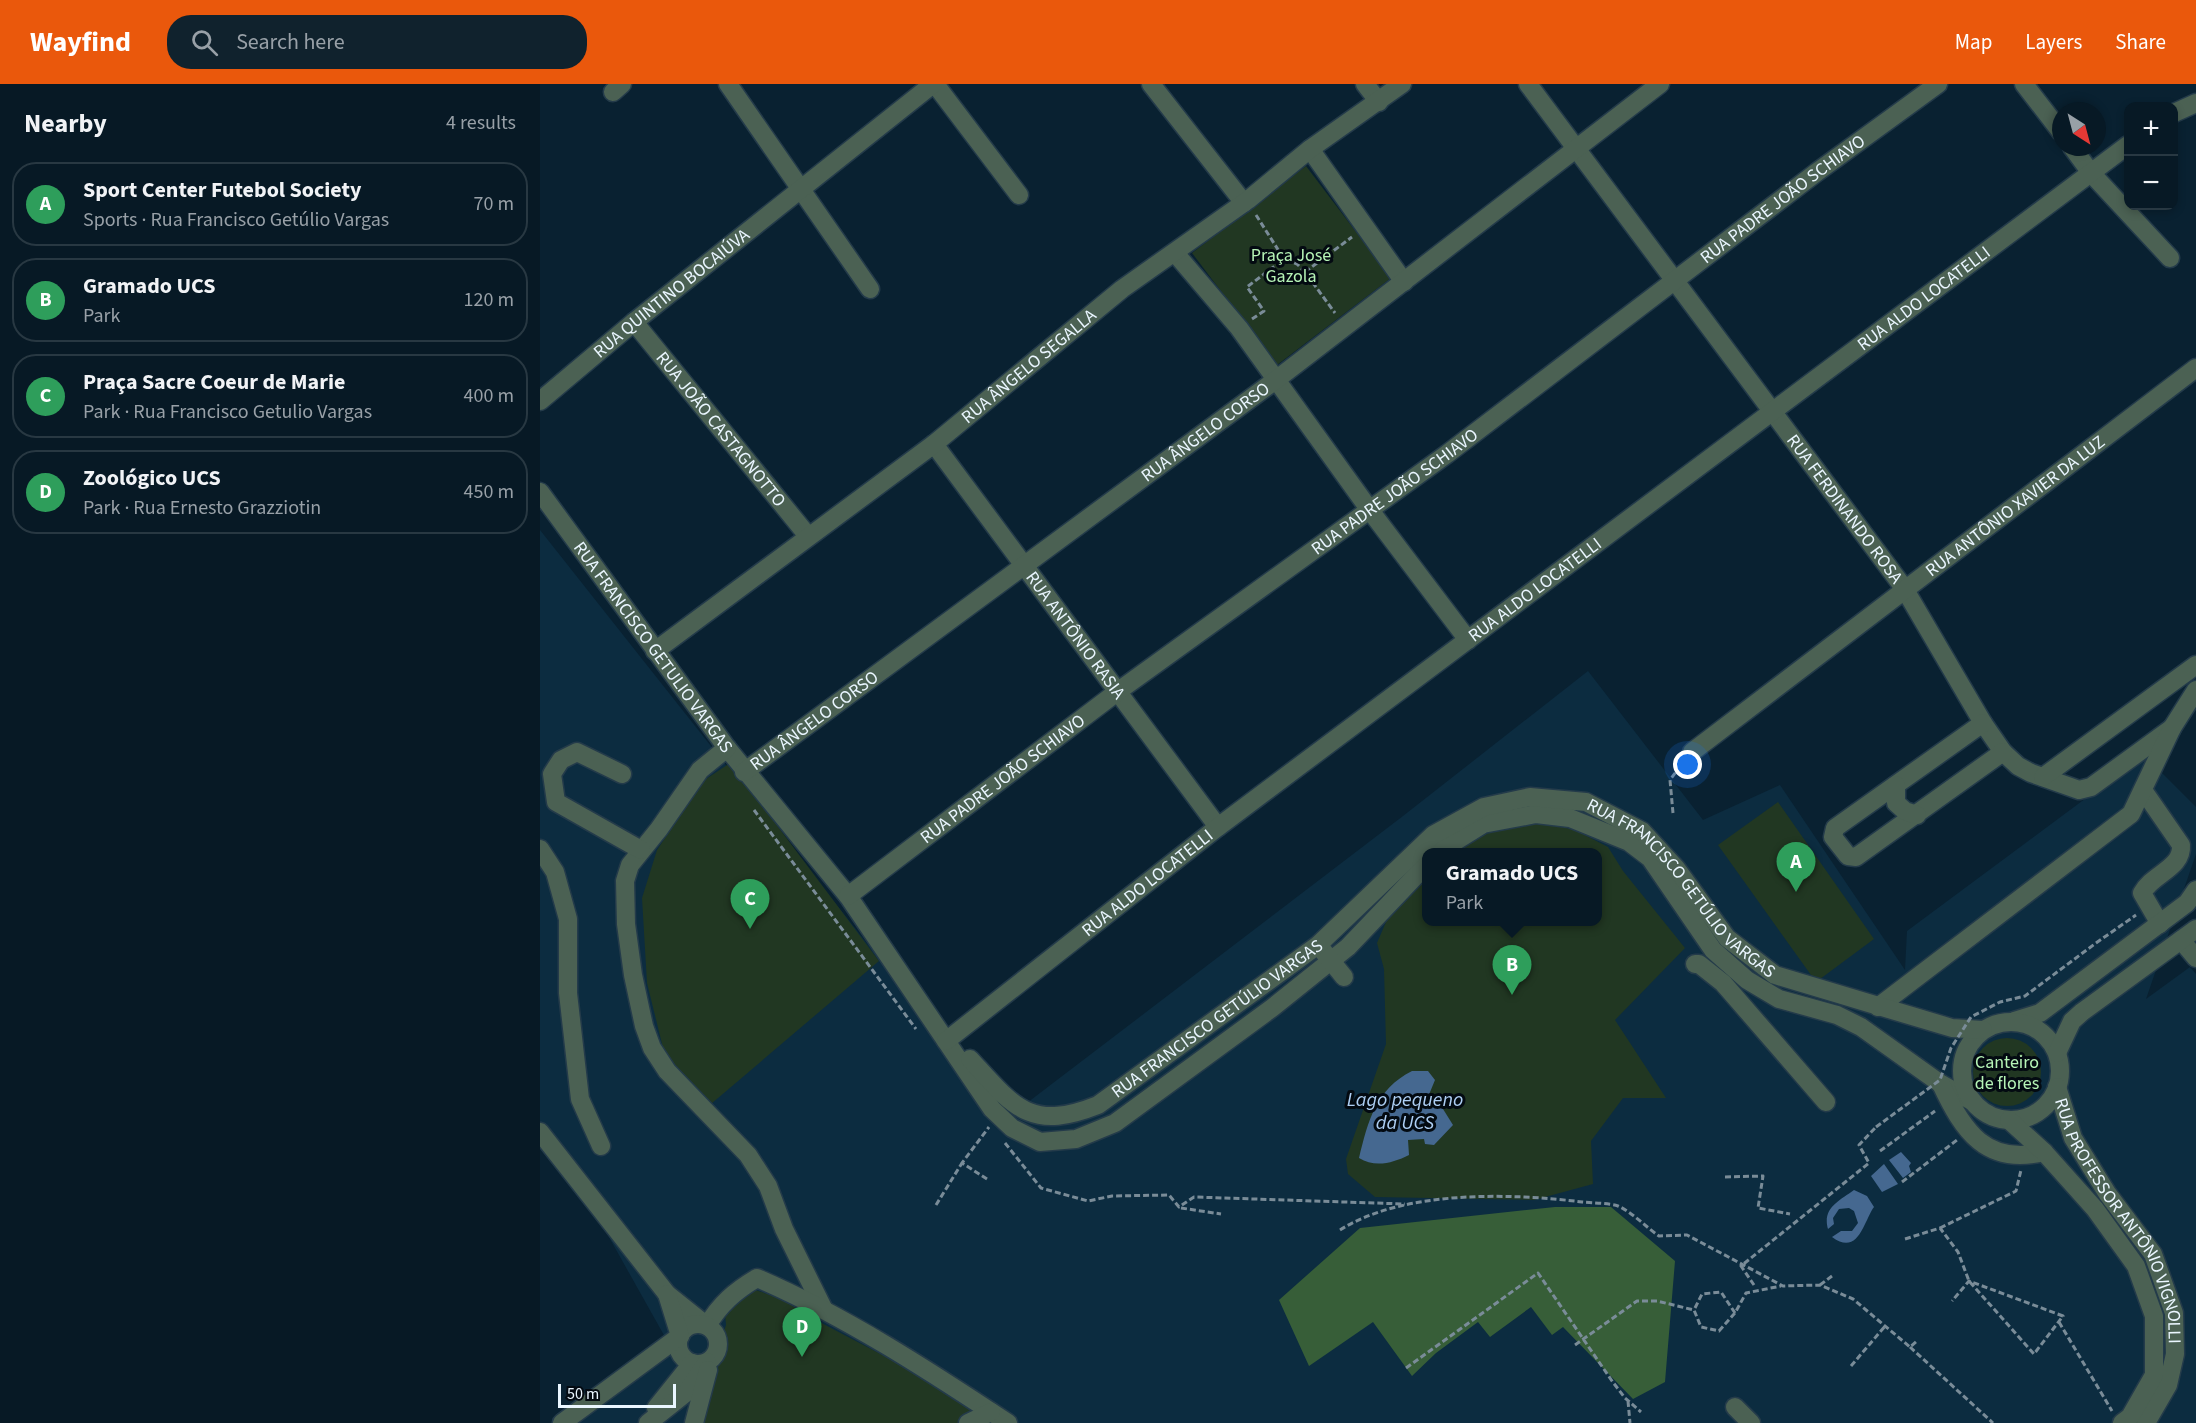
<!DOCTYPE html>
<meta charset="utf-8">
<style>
:root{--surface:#071925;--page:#10222d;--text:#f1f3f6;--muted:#98a0a7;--line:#283842;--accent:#ea580c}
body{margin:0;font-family:"Source Sans 3",sans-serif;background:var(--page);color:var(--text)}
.controls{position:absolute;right:18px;top:18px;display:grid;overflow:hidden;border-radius:12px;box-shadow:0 3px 9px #0003}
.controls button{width:54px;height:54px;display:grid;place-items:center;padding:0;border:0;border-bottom:2px solid var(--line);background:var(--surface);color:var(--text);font:30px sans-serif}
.compass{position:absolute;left:1512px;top:18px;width:54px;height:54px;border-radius:50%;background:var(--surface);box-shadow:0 3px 9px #0003;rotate:144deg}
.scale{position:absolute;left:18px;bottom:15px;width:118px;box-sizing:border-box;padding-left:6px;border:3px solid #eaf6ff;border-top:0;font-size:16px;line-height:21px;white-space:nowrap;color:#eaf6ff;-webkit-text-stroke:4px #030a11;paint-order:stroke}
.you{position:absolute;left:1148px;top:681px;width:21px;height:21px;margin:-15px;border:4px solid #fff;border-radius:50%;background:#1a73e8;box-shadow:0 0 0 9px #1a73e833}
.badge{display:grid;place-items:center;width:39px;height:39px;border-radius:50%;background:var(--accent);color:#fff;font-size:20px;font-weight:700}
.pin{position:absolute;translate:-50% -50px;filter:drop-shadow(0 2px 3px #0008)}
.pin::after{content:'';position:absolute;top:32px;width:21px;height:18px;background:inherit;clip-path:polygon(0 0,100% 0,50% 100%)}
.popup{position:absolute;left:882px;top:764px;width:180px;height:78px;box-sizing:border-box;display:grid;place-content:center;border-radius:12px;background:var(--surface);filter:drop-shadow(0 2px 4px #0005);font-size:20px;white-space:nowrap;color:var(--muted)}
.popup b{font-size:22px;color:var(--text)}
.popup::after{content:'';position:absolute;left:50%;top:100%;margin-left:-12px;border:12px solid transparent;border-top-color:var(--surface)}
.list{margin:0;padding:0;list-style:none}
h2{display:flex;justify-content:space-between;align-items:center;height:78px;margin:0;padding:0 24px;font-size:26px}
h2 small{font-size:20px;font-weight:400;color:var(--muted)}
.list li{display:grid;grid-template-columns:39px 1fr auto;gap:18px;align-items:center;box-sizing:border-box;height:84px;margin:0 12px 12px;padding:0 12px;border:2px solid var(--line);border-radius:24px}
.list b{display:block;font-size:22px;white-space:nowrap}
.list p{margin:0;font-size:20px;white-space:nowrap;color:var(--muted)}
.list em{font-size:20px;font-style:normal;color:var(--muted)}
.icon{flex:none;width:33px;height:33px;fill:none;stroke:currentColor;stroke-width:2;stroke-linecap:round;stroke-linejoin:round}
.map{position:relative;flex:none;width:1656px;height:1339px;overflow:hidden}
header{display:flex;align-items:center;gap:36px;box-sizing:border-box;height:84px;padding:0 30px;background:var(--accent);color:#fff}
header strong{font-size:28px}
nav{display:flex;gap:33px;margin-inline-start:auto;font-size:21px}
.search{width:420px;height:54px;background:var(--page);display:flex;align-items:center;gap:15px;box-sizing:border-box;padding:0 21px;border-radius:24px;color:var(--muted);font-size:22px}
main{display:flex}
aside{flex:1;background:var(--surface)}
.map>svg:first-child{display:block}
</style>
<header>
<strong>Wayfind</strong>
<div class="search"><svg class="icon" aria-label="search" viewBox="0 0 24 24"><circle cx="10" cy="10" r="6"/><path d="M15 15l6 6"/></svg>Search here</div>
<nav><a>Map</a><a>Layers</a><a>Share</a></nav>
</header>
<main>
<aside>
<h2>Nearby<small>4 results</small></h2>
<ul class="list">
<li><span class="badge" style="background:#2e9e5b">A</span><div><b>Sport Center Futebol Society</b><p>Sports · Rua Francisco Getúlio Vargas</p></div><em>70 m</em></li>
<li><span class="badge" style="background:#2e9e5b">B</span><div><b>Gramado UCS</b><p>Park</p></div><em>120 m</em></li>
<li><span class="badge" style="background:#2e9e5b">C</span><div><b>Praça Sacre Coeur de Marie</b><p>Park · Rua Francisco Getulio Vargas</p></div><em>400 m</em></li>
<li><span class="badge" style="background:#2e9e5b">D</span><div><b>Zoológico UCS</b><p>Park · Rua Ernesto Grazziotin</p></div><em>450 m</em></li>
</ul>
</aside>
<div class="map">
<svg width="1656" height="1339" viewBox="0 0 1656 1339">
<rect width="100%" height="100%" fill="#092131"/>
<path fill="#0c2c40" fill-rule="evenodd" d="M0,446l466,589 397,-303 185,-145 115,149 77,-35 125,185 2,-39 237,-176 52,52v47l-50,145 44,-32 6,7v449h-1618l96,-70 -101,-180 -33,-43zM886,768h172v70h-172z"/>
<path fill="#213722" d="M766,82l85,112 -114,87 -85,-112z
M190,679l149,198 -168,143 -46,-48 -18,-73 -5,-85 15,-48 46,-69z
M1238,718l96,137 -58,43 -98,-137z
M973,739h32l30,7 33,17 15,24 62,77 -70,72 51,78h-43l-32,43 2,43 -59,16 -159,-3 -27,-23 -2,-15 40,-115 -2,-75 -7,-26 12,-28 37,-41v48h172v-70h-144l20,-13z
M1433 988a34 34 0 1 1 68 0a34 34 0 1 1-68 0Z
M206,1203l34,11 32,20 137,72 33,21 -19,12h-265l18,-55 3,-23 7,-20 -1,-12z"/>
<path fill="#375e38" d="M1015,1123h56l64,54 -10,121 -32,17 -70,-72 -11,8 -21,-28 -41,30 -12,-15 -42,31 -24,23 -39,-54 -64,44 -30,-66 81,-72z"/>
<path fill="#456890" d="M872,987h16l7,9 -7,17 15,12 10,16 -19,20 -9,-1 -1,-5 -16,1 1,15c-16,8 -34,13 -50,3 9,-37 17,-69 53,-87z
M1361,1068l10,11 -2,3 2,6 -8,6 -14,-18z
M1344,1080l14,20 -16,8 -11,-16z
M1314,1106l13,6 7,11c-10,13 -15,50 -42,30l9,-6h11l6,-8 -4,-12 -5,-3 -10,1 -6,9 1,6 -6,5c-6,-21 11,-28 26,-39z"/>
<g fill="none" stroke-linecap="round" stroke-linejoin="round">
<g stroke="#243b4a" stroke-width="21">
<g id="minor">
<path d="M188,0l142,205"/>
<path d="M395,0l84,111"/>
<path d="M611,0l93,119"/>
<path d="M825,0l14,18"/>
<path id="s1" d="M988,0l376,504 79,135 20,29 15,14 13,7 48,17 12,-3 81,-59"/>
<path d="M1484,0l37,48"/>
<path d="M73,8l9,-8"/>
<path d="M1634,29l22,-10"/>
<path d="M1532,63l19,26 79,85"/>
<path d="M770,65l94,133"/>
<path d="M635,169l64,75 130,181 99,131"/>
<path id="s2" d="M94,238l174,214"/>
<path id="s3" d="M0,317l94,-79 299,-238"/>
<path id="s4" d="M394,360l284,383"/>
<path id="s5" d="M0,408l187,256 121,148 144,213 20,19 28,14 36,-3 39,-16 157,-115 76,-61 78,-82"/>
<path id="s6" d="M115,567l279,-207 188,-155 126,-89 62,-51 92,-65"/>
<path d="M1443,639l-148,105 -2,9 15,19 8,1 147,-105"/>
<path d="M187,664l-27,22 -41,59 -29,36 -5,16 1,43 7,51 11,51 8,22 15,23 81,84 20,31 16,43 40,81"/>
<path id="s7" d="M1152,668l504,-384"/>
<path id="s8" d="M204,688l533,-393 383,-295"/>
<path d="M82,690l-45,-22 -16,8 -9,14 4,28 85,48"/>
<path d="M1503,693l153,-112"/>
<path d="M1356,701v18l9,8 12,4"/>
<path d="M1603,706l38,55c2,23 -29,29 -39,48l18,31"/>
<path d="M0,765l15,23 13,47v74l12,106 21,47"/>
<path d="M898,768l45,-28 53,-10 34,4 59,24 21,16 63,92 34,30 32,19 58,16 24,12 80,57 31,17"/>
<path id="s9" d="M308,812l269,-204 330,-238 370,-282 121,-88"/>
<path d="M1641,856l15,18"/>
<path d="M783,867l21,26"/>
<path d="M1155,880h4l24,19 103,119"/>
<path d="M1338,923l253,-193 41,-86 24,-38"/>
<path d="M1474,937l26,-8 147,-110 9,-13"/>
<circle cx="1471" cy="987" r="49"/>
<path id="s10" d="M406,957l272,-214 910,-682"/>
<path d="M1517,969l15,-32 10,-9 114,-83"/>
<path id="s11" d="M430,975c44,48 60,73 128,46l220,-160 115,-110 51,-28 46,-10 56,5 56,29 34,37 51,70 48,37 177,53 31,2"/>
<path d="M1401,1000c22,47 45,82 103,68"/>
<path id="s12" d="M1517,1003l16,51 34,55 46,61 21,59 1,41 -7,31 -22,38"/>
<path d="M1469,1036l35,32 51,57 41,57 18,50v59l-24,42 -8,6"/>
<path d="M0,1048l127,162 40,32c13,-22 28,-35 50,-48 88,38 171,92 251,145"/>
<circle cx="158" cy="1260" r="20"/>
<path d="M1195,1323l16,16"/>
<path d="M116,1324l36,-45"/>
<path d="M22,1339l118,-87 -13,-42"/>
<path d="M108,1339l39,-31 20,-30"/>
<path d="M154,1339l14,-53"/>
<path d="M428,1339l23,-11"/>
</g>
</g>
<path stroke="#7a8c98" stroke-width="3" stroke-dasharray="6 3" stroke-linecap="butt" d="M716,131l28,44 13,5 8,8 30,41
M765,188l47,-35
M712,235l12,-8 -17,-24 37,-28
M214,726l162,219
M1133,729l-3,-33 11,-15
M1556,859l40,-28
M465,1059l36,45 47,13 24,-5 57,-1 10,12 15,-10 211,7
M1340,1067l55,-40
M1185,1093l38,-1 -5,32 32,6
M447,1095l-25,-16 27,-36
M1362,1098l55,-42
M396,1121l26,-42
M641,1124l40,6
M1400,1144l76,-37 5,-21
M800,1146c63,-40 170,-37 242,-28 11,1 26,1 36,4 14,6 29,22 41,30l28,-1 96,51 37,-1 33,14 57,48 8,-7
M1365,1155l35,-11 18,24 11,29 65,73 29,-38 -94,-35 -17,20
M1214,1201l-13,-19 128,-103 -10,-18 17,-18
M1280,1201l12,-9
M1195,1229l-14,-21 -19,2 -8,16 7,17 18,4 16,-18 11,-20 35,-7
M1519,1238l53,89
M1035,1261l62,-44h20l37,9
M1370,1263l83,76
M1311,1282l35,-41
M866,1284l132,-95 74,108 13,17 16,14
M1088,1317l2,22"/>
<use href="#minor" stroke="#4b6153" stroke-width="18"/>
<path stroke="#7a8c98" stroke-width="3" stroke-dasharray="6 3" stroke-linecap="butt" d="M1336,1043l64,-47 11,-32 20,-31 29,-15 25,-6 71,-53"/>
</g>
<g text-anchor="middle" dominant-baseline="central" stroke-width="6" stroke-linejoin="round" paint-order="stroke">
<g font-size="18" fill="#eaf6ff" stroke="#030a11">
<text stroke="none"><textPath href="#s9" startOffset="1166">RUA PADRE JOÃO SCHIAVO</textPath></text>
<text stroke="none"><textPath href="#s3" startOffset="170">RUA QUINTINO BOCAIÚVA</textPath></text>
<text stroke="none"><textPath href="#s10" startOffset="1228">RUA ALDO LOCATELLI</textPath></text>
<text stroke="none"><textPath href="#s6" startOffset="470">RUA ÂNGELO SEGALLA</textPath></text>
<text stroke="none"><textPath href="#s2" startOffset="138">RUA JOÃO CASTAGNOTTO</textPath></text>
<text stroke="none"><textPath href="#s8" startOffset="573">RUA ÂNGELO CORSO</textPath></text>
<text stroke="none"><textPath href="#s9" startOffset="680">RUA PADRE JOÃO SCHIAVO</textPath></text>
<text stroke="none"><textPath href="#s7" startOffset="406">RUA ANTÔNIO XAVIER DA LUZ</textPath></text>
<text stroke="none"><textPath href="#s1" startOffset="530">RUA FERDINANDO ROSA</textPath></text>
<text stroke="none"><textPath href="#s10" startOffset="742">RUA ALDO LOCATELLI</textPath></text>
<text stroke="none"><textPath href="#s4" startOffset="238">RUA ANTÔNIO RASIA</textPath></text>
<text stroke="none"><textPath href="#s5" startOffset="192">RUA FRANCISCO GETULIO VARGAS</textPath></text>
<text stroke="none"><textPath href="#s8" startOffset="87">RUA ÂNGELO CORSO</textPath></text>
<text stroke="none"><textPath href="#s9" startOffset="194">RUA PADRE JOÃO SCHIAVO</textPath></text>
<text stroke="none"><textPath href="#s10" startOffset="256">RUA ALDO LOCATELLI</textPath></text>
<text stroke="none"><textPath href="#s11" startOffset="874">RUA FRANCISCO GETÚLIO VARGAS</textPath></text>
<text stroke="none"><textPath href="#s11" startOffset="298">RUA FRANCISCO GETÚLIO VARGAS</textPath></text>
<text stroke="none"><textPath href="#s12" startOffset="150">RUA PROFESSOR ANTÔNIO VIGNOLLI</textPath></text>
</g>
<g font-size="18" fill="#b6f4b6" stroke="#030a11">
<text x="751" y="171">Praça José<tspan x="751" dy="21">Gazola</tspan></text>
<text x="1467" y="978">Canteiro<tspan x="1467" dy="21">de flores</tspan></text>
</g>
<g font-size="20" font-style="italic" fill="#aecff4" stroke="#030a11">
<text x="865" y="1016">Lago pequeno<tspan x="865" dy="23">da UCS</tspan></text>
</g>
</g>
</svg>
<div class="controls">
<button>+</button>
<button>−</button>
</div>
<svg class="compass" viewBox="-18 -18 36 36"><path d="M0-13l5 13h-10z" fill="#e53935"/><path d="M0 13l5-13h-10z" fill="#98a0a7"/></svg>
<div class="scale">50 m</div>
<div class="you"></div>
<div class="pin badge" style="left:1256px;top:808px;background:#2e9e5b">A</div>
<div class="pin badge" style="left:972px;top:911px;background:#2e9e5b">B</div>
<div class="popup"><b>Gramado UCS</b>Park</div>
<div class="pin badge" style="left:210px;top:845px;background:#2e9e5b">C</div>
<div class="pin badge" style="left:262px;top:1273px;background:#2e9e5b">D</div>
</div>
</main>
